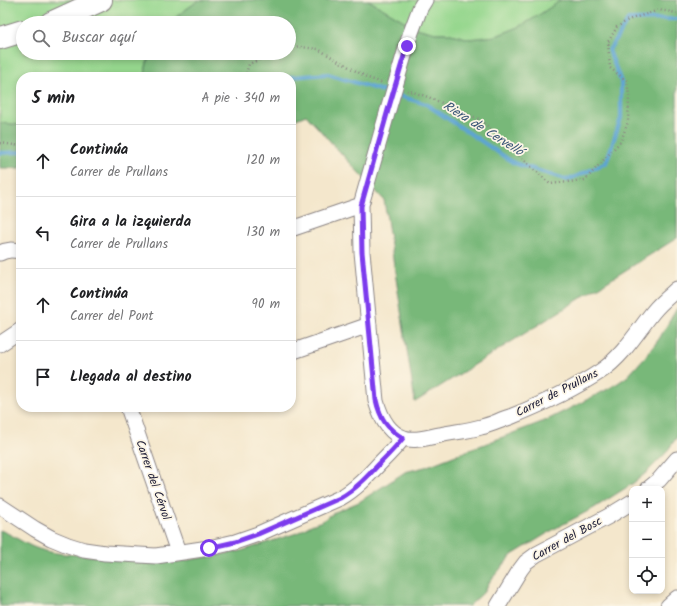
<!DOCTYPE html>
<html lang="es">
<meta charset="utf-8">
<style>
:root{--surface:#fff;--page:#f6f6f6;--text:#202124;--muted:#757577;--line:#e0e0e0}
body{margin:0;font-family:Kalam,sans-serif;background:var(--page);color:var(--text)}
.controls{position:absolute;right:12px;bottom:12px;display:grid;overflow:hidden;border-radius:8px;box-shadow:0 2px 6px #0003}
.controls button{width:36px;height:36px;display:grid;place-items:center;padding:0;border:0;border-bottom:1px solid var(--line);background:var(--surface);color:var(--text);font:20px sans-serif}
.stop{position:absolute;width:12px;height:12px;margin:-9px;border:3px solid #7c3aed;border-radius:50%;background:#fff}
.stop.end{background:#7c3aed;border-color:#fff;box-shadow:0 1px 4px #0008}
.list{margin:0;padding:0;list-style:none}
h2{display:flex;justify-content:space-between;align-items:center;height:52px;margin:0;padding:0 16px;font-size:17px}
h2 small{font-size:13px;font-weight:400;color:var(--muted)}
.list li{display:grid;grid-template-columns:26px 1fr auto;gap:12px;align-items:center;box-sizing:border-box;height:72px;padding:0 16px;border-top:1px solid var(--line)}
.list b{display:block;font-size:15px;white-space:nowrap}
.list p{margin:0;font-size:13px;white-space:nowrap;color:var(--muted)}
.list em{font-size:13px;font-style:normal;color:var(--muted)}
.icon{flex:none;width:22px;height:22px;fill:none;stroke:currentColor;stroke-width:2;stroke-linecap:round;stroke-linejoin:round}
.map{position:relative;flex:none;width:677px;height:606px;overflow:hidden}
.search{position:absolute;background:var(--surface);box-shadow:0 2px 6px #0003;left:16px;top:16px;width:280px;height:44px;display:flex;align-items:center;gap:10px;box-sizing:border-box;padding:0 14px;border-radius:22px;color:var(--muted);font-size:15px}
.panel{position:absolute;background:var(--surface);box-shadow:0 2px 6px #0003;left:16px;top:72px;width:280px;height:340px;border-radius:16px}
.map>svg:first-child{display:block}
</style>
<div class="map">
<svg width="677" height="606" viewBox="0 0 677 606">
<rect width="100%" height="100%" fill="#fcf5e5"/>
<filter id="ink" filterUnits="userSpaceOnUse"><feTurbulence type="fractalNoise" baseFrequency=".025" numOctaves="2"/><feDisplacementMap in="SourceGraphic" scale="8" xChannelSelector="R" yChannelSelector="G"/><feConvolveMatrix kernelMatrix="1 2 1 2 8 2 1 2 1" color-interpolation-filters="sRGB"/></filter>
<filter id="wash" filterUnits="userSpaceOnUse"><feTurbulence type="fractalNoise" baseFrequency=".012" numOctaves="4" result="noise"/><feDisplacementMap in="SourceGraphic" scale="16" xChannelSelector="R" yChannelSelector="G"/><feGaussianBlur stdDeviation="0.9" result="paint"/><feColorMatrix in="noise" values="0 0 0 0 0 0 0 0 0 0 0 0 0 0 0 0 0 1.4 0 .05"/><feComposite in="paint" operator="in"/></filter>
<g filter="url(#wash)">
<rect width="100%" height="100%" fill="#f4e7cc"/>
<path fill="#96d78e" stroke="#5c7c64" d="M0,0h199l-22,16 -6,7h-148v30h127l-4,14 -1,10h-124v48l-21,-2z
M368,0h193l-25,17 -17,10 -23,9 -26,3 -23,-6h-12l-19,-5z"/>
<path fill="#78b879" stroke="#4d6d5a" d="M199,0h169l48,28 19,5h12l23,6 26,-3 23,-9 17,-10 25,-17h116v238l-262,164 -31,-202 -78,-85 -15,6v-44h-146l1,-10 4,-14h139v-30h-118l6,-7z
M0,123l21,2v43h-21z
M677,308v129l-12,17 -19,19 -14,11 -38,24 -38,20 -44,27 -22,26 -6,11 -15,14h-469v-76c11,4 20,11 31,16 11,5 23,7 34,8l112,8 64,-11 56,-18 14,-8 11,-4 13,-9 24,-10 46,-30 20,-5 122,-47 61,-31 10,-6 10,-7 17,-19 14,-18z"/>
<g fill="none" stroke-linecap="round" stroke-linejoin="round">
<path stroke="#5da4d3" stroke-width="4" d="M291,77l37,-3 61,19
M396,95l30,9 88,59 54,17 38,-17 15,-45v-36l-12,-32 19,-30 49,-1
M0,153l21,-1"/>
</g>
</g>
<g filter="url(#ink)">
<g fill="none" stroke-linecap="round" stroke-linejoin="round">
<g stroke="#8b8484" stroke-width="17">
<path id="street" d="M410,35l10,-27 5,-8
M388,110l-27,95 1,47 14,149c4,14 12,32 28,37 11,4 24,-1 36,-3 13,-3 28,-4 41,-8 10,-2 19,-7 29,-10 30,-12 64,-28 91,-46 22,-15 36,-39 52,-59 7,-9 16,-16 24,-23
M291,229l70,-24
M0,253c7,-4 13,-3 21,-2
M0,344l21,-14
M291,352l78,-27
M128,407l50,145
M648,489l11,-9 18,-21
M0,506l35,23 16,9 17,7 16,5 21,3 51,3 53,-8 26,-6 23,-8 82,-36c16,-9 28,-22 40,-35 8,-8 16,-16 23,-25
M498,606l22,-36 6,-8 11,-8 72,-38 23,-14
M668,606l9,-8"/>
</g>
<g stroke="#8b8484" stroke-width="24">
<path id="highway" d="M51,23l50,-23
M0,38l23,-7"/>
</g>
<path stroke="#8b8484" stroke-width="2.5" stroke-dasharray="1 3" stroke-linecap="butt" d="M289,47l3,-1 26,3 50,29 15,5
M245,77l4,-13 26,-11
M407,90l21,7 53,23 69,64 35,-4 36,-39 7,-19 1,-26 -2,-15 -17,-13 -2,-26 9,-15 11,-7 31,-10 18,3
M0,143l21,3"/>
<use href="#street" stroke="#fff" stroke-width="15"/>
<use href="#highway" stroke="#fff" stroke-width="22"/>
<g stroke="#8b8484" stroke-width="17" stroke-linecap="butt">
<path id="street-bridge" d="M388,110l22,-75"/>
</g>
<use href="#street-bridge" stroke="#fff" stroke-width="15"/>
</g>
</g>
<g fill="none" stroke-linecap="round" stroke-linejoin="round" filter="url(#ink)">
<path stroke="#7c3aed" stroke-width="5" d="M209,548l26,-6 23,-8 82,-36c16,-9 28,-22 40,-35 8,-8 16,-16 23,-25 -16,-9 -23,-20 -27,-38l-14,-148 -1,-46 27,-96 19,-64"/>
</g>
<g text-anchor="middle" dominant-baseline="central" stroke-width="3.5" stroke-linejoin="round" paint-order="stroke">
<g font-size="12" fill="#22223b" stroke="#fcf5e5">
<text transform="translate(557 393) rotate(-27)">Carrer de Prullans</text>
<text transform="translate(153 480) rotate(71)">Carrer del Cérvol</text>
<text transform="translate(567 539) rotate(-29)">Carrer del Bosc</text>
</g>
<g font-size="13" font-style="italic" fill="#3a5678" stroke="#fcf5e5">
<text transform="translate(483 129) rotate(32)">Riera de Cervelló</text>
</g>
</g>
</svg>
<div class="controls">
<button>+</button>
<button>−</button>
<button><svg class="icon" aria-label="locate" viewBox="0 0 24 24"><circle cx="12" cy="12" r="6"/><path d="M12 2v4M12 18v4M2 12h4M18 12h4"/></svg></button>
</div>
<div class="stop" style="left:209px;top:548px"></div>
<div class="stop end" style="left:407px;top:46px"></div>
<div class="search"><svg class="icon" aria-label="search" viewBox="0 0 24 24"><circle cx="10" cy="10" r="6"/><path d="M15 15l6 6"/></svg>Buscar aquí</div>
<section class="panel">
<h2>5 min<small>A pie · 340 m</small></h2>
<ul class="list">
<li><svg class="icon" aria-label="ahead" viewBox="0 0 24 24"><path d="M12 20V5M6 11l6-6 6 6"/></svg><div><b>Continúa</b><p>Carrer de Prullans</p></div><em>120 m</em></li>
<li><svg class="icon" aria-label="left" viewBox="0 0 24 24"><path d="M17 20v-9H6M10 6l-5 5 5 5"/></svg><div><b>Gira a la izquierda</b><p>Carrer de Prullans</p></div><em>130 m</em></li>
<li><svg class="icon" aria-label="ahead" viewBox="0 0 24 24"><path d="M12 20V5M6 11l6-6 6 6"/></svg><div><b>Continúa</b><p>Carrer del Pont</p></div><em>90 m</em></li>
<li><svg class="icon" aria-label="arrive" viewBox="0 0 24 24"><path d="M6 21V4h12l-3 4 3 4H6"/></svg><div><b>Llegada al destino</b></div></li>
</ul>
</section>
</div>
